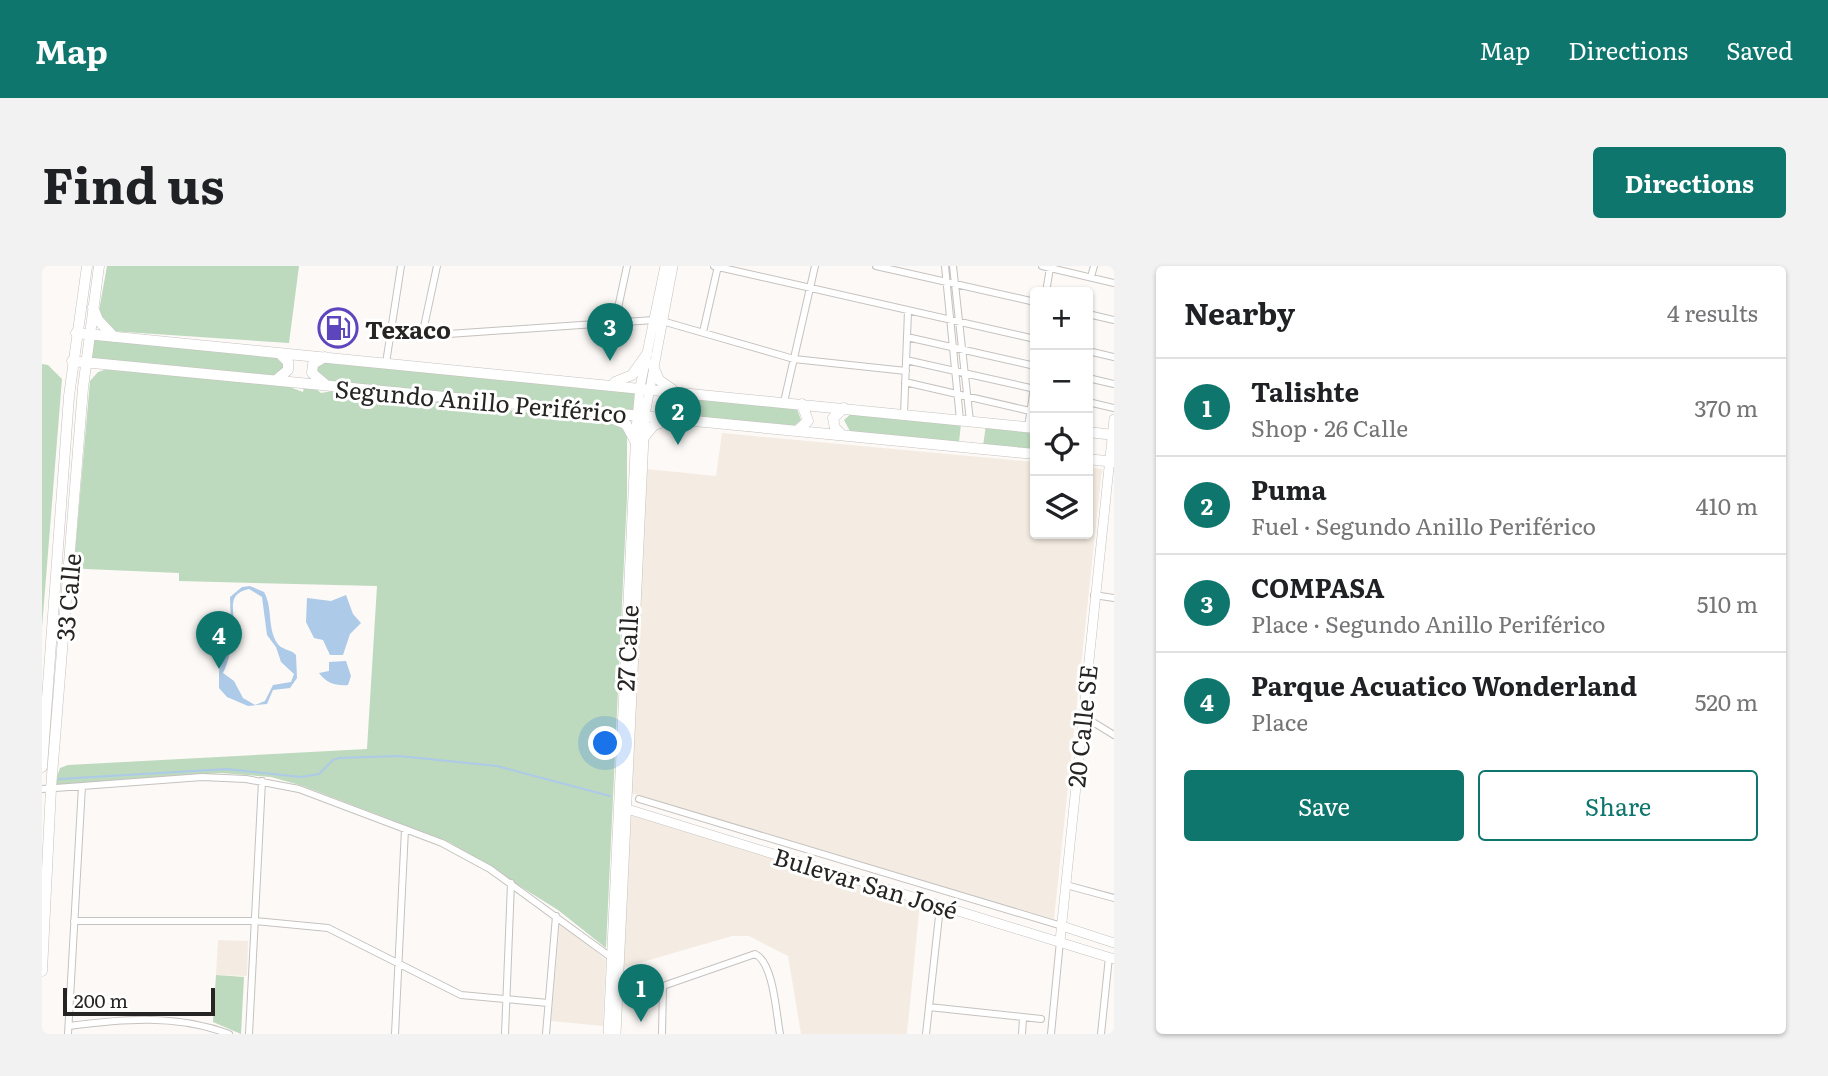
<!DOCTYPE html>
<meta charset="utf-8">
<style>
:root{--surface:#fff;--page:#f2f2f2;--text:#202124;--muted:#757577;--line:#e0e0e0;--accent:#0f766e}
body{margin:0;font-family:Literata,serif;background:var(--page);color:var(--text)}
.controls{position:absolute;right:21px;top:21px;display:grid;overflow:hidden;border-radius:7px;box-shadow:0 2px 5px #0004}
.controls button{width:63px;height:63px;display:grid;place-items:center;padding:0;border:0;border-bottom:2px solid var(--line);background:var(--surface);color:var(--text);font:35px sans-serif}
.scale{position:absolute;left:21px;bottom:18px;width:152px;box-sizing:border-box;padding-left:7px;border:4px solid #262523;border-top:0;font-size:19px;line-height:24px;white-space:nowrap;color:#262523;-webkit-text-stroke:5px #fff;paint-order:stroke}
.you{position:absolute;left:564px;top:478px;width:24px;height:24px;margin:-18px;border:5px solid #fff;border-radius:50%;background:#1a73e8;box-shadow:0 0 0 10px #1a73e833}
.badge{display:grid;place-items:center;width:46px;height:46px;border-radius:50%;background:var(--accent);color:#fff;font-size:23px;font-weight:700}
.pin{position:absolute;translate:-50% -58px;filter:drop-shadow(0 2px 4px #0008)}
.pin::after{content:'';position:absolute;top:37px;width:24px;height:21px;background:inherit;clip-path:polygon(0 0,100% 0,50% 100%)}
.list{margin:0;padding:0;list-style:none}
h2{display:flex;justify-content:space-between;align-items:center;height:91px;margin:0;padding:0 28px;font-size:30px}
h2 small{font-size:23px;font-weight:400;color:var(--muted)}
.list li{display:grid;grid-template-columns:46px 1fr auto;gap:21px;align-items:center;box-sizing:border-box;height:98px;padding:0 28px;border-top:2px solid var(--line)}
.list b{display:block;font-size:26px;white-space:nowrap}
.list p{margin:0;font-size:23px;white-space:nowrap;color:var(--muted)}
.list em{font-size:23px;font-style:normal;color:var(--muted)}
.actions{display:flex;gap:14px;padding:21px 28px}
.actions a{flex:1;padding:16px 0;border:2px solid var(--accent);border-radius:7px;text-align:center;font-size:24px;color:var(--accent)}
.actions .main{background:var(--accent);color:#fff}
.icon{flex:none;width:38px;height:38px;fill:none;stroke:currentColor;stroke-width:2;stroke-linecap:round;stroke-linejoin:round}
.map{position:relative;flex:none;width:1072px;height:768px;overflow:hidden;border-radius:7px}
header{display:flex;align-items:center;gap:42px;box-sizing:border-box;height:98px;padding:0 35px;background:var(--accent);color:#fff}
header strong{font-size:33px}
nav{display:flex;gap:38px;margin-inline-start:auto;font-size:24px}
.intro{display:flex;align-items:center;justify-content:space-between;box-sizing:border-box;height:168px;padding:0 42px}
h1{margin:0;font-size:49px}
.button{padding:18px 32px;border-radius:7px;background:var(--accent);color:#fff;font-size:24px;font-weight:700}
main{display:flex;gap:42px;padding:0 42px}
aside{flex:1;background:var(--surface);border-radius:7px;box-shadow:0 2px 5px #0004}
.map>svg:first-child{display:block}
</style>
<header>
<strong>Map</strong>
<nav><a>Map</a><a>Directions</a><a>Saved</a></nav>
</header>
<div class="intro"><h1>Find us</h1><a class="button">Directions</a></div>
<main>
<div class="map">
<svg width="1072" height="768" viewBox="0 0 1072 768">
<rect width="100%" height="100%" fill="#fcf9f6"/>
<path fill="#f4ece2" d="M680,167l313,29v72h53v-67l14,2 -48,450 -424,-126 16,-324 70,7z
M588,549l290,88 -13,131h-106l-13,-78 -39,-20h-17l-110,32z
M518,656l46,38 -3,66 -52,-5z
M176,674l30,1 -1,35 -31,-1z"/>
<path fill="#bdd9be" d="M65,0h192l-10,77 -179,-12 -11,-20z
M47,70l190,17 8,9 -11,16 -191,-16z
M284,93l314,29 -3,25 -310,-32 -11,-8 -1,-7z
M0,98l6,1 14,14 -20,248z
M65,103l177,16 19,7 1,-5 11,1 6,5 17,-3 280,33 9,12v61l-21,452 -48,-38 -109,-68 -146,-56 -32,-9 -50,-4 -167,12 6,-17 8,-3 299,-16 10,-163 -198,-5v-8l-93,-4 -9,-1 -3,-4 16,-183 8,-9z
M626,127l128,13 5,14 -8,7 -128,-12z
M811,146l108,12 -2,18 -108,-9 -7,-13z
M944,159l49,5v21l-52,-5z
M174,709l28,2 -3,57 -28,-12z"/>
<path fill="#adcae8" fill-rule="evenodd" d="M208,320l14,6c9,16 3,35 13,51 4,7 14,6 19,12l1,23 -7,10 -17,2 -6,14 -19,2 -21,-9 -8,-9v-18l6,-13 6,-28 -1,-32 12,-10zM207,323l13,8 5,38 9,12 5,15 13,12 -3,8 -18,3 -8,16 -10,4 -12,-7 -9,-17 -11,-8c6,-11 9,-30 11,-43 2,-16 -10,-36 15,-41z
M304,329l7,19 8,9 -11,11 -7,21h-13l-7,-15 -9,-2 -8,-16 1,-24 24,3z
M304,395l5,15 -3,9c-12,1 -22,-2 -29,-12l10,-2v-9z"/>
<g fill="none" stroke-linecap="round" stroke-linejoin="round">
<path stroke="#adcae8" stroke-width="2" d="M17,513l168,-10 74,8 18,-3 14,-14 6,-2 60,-2 98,10 113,30"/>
<g stroke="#c5c2bf" stroke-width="8">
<path id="street" d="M672,0l321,73
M834,0l159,36
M903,0l15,154
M911,0l17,155
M1000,0l72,17
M1049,11l3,-11
M1004,26l4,-24
M1046,48l26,6
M620,55l132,38 112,12
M573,56l12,-56
M661,66l15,-66
M380,70l15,-70
M865,71l128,29
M348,72l264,-18
M1046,85l26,6
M864,94l129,29
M344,97l15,-97
M1046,112l26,6
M863,116l125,29
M742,136l31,-136
M1046,136l26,6
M862,148l4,-103
M986,161l7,-46
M1052,329l20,3
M1041,450l31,19
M0,523l160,-12 44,2 53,10 143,54 48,26 122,89
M597,533l423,127
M1024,619l48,13
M32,655h181l73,7 133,67 87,8
M575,729l46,-9 92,-32c19,9 21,60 25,80
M887,741l112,12
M27,760c54,-7 108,-12 160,8
M26,768l14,-248
M207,768l13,-253
M353,768l10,-205
M463,768l6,-151
M504,768l10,-118
M620,768l1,-48
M884,768l13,-118
M980,768l1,-16
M1009,768l9,-93
M1059,768l8,-77"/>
</g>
<g stroke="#c5c2bf" stroke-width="10">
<path id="secondary" d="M582,542l490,151
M1020,660l52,17
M1018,675l54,-522
M566,768l28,-605 4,-42 25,-121
M574,768l29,-619 28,-149"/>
</g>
<g stroke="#c5c2bf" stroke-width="11">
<path id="primary" d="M51,41l5,13 16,17
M34,67l959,95
M30,95l963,93
M610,98l7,16 13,9
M234,114l12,-10v-8l-9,-9
M573,116l17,-7 15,-21
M283,118l-13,-11 1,-9 12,-7
M564,150l20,8 9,17
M756,164l10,-9 -6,-17
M1046,166l26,3
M800,169l-7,-7 -2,-10 11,-10
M602,171l10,-12 14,-5
M1046,193l26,3
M0,501l27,-371 18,-130
M0,705l9,-183 32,-400 16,-122"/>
</g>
<use href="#street" stroke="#fff" stroke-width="6"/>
<use href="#secondary" stroke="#fff" stroke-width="9"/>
<use href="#primary" stroke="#fff" stroke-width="10"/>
</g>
<defs>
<g id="fuel-ring" transform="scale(2.0125)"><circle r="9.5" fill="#fff" stroke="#5d45be" stroke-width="1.5"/><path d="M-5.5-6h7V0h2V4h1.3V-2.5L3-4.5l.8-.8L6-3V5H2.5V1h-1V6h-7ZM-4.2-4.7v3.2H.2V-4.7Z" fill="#5d45be"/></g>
</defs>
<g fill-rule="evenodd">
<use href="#fuel-ring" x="296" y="62"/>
</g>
<g text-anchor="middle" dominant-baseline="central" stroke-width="6" stroke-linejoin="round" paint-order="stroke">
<g font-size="24" font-weight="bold" fill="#262523" stroke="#fff" text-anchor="start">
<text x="323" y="62">Texaco</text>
</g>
<g font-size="24" fill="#262523" stroke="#fff">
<text transform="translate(439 134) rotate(5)">Segundo Anillo Periférico</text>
<text transform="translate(25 331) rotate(-85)">33 Calle</text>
<text transform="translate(584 382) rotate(-87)">27 Calle</text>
<text transform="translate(1039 460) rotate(-84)">20 Calle SE</text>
<text transform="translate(824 616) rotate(17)">Bulevar San José</text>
</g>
</g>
</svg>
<div class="controls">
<button>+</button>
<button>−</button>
<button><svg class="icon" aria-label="locate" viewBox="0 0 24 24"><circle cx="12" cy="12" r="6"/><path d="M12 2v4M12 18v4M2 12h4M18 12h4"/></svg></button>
<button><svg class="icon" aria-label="layers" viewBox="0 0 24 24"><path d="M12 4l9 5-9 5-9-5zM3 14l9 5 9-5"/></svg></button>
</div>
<div class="scale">200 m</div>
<div class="you"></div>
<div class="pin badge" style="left:599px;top:756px">1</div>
<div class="pin badge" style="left:636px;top:179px">2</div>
<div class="pin badge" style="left:568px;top:95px">3</div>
<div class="pin badge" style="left:177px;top:403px">4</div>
</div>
<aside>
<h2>Nearby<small>4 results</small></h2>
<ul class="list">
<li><span class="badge">1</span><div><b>Talishte</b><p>Shop · 26 Calle</p></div><em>370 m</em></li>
<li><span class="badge">2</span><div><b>Puma</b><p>Fuel · Segundo Anillo Periférico</p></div><em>410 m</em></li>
<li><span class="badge">3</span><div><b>COMPASA</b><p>Place · Segundo Anillo Periférico</p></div><em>510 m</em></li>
<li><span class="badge">4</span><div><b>Parque Acuatico Wonderland</b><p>Place</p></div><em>520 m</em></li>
</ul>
<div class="actions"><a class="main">Save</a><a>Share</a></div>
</aside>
</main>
